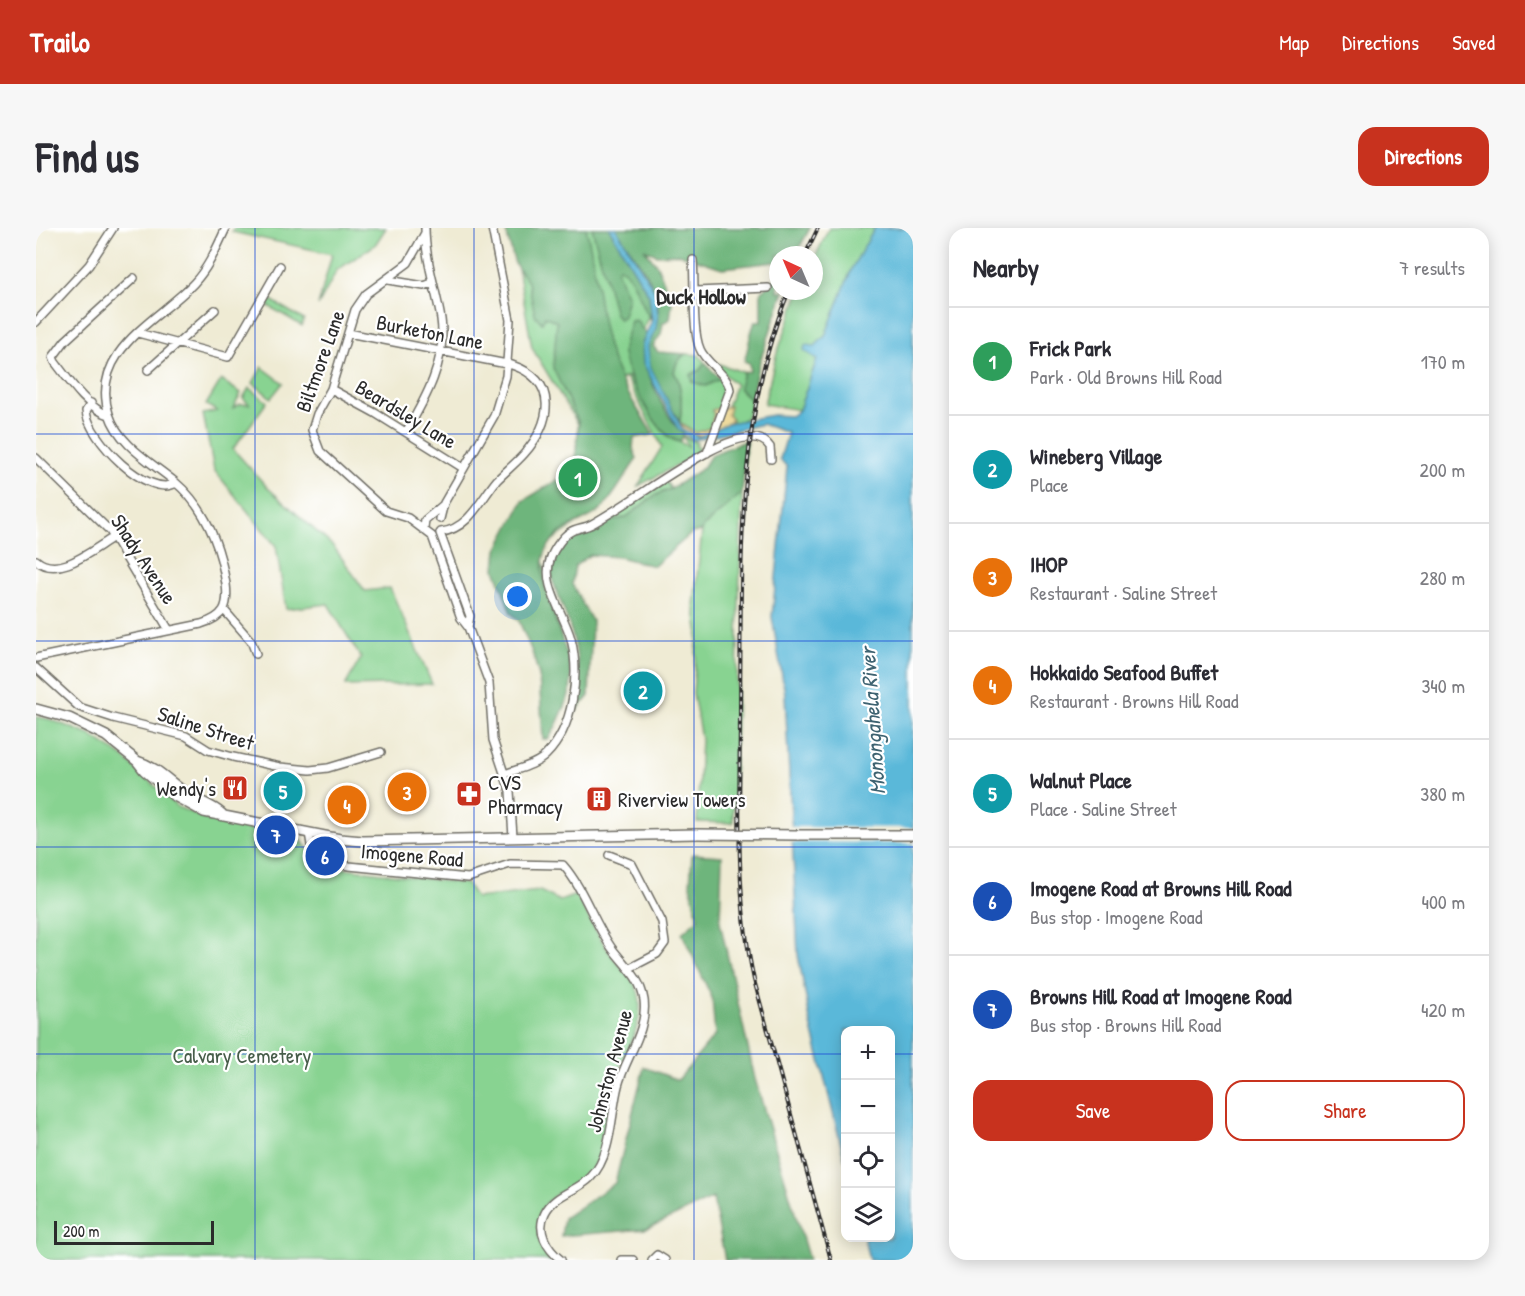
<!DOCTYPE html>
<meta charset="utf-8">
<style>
:root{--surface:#fff;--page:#f7f7f7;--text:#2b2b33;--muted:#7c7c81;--line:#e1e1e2;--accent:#c8321e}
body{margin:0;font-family:"Patrick Hand",sans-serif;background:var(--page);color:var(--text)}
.controls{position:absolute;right:18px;bottom:18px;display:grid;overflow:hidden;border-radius:12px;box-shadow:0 3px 15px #0003}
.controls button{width:54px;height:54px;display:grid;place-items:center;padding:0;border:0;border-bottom:2px solid var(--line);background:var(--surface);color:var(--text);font:30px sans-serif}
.compass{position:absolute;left:733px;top:18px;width:54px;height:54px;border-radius:50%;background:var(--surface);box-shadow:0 3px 15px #0003;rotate:316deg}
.scale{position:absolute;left:18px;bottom:15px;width:160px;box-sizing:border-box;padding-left:6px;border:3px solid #2b2b2b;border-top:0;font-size:16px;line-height:21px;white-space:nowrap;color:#2b2b2b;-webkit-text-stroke:4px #fff;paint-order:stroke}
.you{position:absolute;left:482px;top:369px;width:21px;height:21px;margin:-15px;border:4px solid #fff;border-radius:50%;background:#1a73e8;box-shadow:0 0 0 9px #1a73e833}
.badge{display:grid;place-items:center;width:39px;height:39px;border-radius:50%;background:var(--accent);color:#fff;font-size:20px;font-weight:700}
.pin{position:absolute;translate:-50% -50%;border:3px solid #fff;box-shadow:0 2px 6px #0006}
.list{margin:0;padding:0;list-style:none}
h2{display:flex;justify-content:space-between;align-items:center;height:78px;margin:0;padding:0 24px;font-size:26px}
h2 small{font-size:20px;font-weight:400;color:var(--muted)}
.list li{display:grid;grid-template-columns:39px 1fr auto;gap:18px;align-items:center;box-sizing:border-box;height:108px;padding:0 24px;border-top:2px solid var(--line)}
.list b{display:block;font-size:22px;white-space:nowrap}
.list p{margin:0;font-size:20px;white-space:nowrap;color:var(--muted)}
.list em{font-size:20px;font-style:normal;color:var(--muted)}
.actions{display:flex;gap:12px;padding:18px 24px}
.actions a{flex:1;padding:14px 0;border:2px solid var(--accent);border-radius:18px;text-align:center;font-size:21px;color:var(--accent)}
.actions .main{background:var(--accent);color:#fff}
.icon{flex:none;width:33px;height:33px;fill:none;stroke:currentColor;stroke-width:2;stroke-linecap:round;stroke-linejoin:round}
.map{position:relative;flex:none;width:877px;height:1032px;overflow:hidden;border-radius:18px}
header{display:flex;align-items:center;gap:36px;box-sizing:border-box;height:84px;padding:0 30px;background:var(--accent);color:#fff}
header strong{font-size:28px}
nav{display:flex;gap:33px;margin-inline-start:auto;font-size:21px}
.intro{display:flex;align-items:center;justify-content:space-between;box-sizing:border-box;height:144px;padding:0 36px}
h1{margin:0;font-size:42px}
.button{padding:15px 27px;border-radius:18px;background:var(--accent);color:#fff;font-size:21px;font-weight:700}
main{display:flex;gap:36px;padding:0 36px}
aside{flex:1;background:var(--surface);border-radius:18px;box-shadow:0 3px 15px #0003}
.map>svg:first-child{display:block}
</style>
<header>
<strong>Trailo</strong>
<nav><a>Map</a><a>Directions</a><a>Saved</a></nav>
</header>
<div class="intro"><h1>Find us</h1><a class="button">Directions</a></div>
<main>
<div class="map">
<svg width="877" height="1032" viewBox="0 0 877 1032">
<rect width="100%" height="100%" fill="#fff"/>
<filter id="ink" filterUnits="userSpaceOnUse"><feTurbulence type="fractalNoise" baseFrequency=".0167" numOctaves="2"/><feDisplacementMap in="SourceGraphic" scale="12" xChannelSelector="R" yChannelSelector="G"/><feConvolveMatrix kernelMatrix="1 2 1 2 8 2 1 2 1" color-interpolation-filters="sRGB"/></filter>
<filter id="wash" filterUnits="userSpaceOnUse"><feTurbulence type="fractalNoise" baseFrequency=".008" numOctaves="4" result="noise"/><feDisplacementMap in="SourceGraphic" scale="24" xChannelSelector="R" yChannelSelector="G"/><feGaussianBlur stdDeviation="1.35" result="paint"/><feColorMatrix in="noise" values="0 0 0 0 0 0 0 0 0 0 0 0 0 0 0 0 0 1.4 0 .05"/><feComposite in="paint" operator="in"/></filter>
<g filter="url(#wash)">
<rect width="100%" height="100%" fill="#efebd4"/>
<path fill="#88d391" stroke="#5a7f5e" stroke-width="1.5" d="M198,0h152l-11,17 -38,25 -19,36 14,-52 -100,-22z
M475,0h299l-15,27 -164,-3 19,59 -14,41 5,17 -13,7 30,49 11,13 19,8 -5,-10 14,7 -1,4 4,1 -11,11 -51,27 24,-39 -36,-70 -7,3 -18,25 -12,110 -49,34 28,115 -18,73 -9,-86 -30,-118 66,-71 1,-38 -46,-76z
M793,0h46l-23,40 -27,68 -15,16 7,7 -18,51 -35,-6 12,-48 24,-65h14v-31z
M232,70l36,22 -2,6 -37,-22z
M649,126l14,1 6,8 -5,7 11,12 9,-3 6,10 -7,20 -7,2 2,3 -4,14 -14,5 -16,-11c2,-16 3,-36 -6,-50l3,-10z
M683,136l24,8 -4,16 12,12c-2,17 -5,23 -23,23l4,-4 -4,-3 -1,-10 9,-21 -16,-15z
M226,139l21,16 -12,15 -18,-15z
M185,152l20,13 -8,15 7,-4h9l-6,-6 6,-10 18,14 -34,47 35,39 66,59 31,44 25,-3 42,96 -87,2 16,-28 -33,-54 -42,5 -10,-63 -62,-76 -11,-56 14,-3 -11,-6z
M630,254l5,7 -17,7 -29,22 -26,5z
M706,265l-9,330 -36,-1 4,-83 -8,-46 5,-64 -4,-24 8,-74 2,-5z
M0,489l13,2 41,16 33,22 55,50 30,13 92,19 20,26 147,19 9,14 64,-7 20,10 16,-6c10,18 20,37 32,55 11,19 31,28 32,53 1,29 -17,51 -25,77 -8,28 -5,63 -22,89 -16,23 -53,21 -55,55 -2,15 4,26 15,36h-517z"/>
<path fill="#6eb57b" stroke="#4c7053" stroke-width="1.5" d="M469,0h81c13,47 11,96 30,141 9,23 25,44 37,66l-19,3 -1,10 4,11c-11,14 -25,42 -38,52 -20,16 -40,12 -53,40 -16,34 25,89 25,129 0,12 -5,25 -10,35 -4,9 -7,17 -13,24h-5l-4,-64 -7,-23 -13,-31 -8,-8 -16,-44 2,-19 26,-49 36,-22 16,-20 4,-36 -26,-55 4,-46 -12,-6 -3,7 -7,-8 -7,-33 -13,-18z
M556,0h17l40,67 2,25c-10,-14 -16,-45 -32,-53l-2,3 11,28 -5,18 -4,3 -4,-5z
M580,0h194l-15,27h-17v13l-3,-6 -53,6 -43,-14 -22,1 -13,-6 13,16 15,37 -2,17 -7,4 -2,11 -8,12 5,6 27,2 -8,8 -3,10c9,14 8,34 6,50 -10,-15 -36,-57 -33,-74 4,-19 14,-27 10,-49 -6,-26 -29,-49 -41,-71z
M742,49v14h6l-27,79 -6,30 -12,-12 4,-15 7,-2 -1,-8 -5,-2c5,-12 6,-33 12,-40h5v-30z
M600,92l10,14c-9,26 18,83 38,100l-4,8c-22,-3 -55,-68 -57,-89 -1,-9 6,-23 8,-32z
M669,135l15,16 -14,7 -14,-4 -2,-7 10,-5z
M711,212l-5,53 -38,33 -2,5 -10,2 -38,33 -35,-9 -29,-2 -15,11 -3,18 20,37 -3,75 -17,20c13,-59 2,-80 -19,-134l-2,-10 4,-16 17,-21 27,-12 26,-5 29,-22 17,-7 32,-21 8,-13z
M656,626l30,2 -2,66 35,157 54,181h-84l-12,-62 -67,31 -85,7 3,-18 51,-35 29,-116 34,13 37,-45 -3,-37 -30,-65 16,-14 -8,-34z"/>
<path fill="#eeda9e" stroke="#8c8264" stroke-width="1.5" d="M694,178l-2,9 4,5c-12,11 -43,26 -52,4l16,9 14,-5 4,-14 -2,-4z"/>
<path fill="#5ab8d9" stroke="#427282" stroke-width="1.5" d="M573,0h7l39,63 3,24 -2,14 -8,17 2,20 32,63 16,8 30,-14 45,-8 18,1 8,-6 18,-51 -13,-8 1,-6 10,1 10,-10 27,-68 23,-40h38v1032h-44l-5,-22h26v-208h-44l-1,131 -35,-141 -12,-65 -13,-261 -13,-77 15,-150 -7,-8 8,-26 -26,-9 -68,16 -16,-11 -35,-66 -1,-19 10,-24 -3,-25z"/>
<path fill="#efebd4" d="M752,599l125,1v15l-125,-1z"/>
</g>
<g filter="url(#ink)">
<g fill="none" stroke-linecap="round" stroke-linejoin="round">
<g stroke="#706e66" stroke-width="10">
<path id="minor" d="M389,5l-17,30 -42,31 -11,16 -24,79 -14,25 -5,16 8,21 66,60 22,7 24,18 29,82 7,9 21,56 4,57 17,51 3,46
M657,32c2,22 -1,71 7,89 6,15 28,25 30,41l-23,63
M352,52l36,6 8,-3
M660,63l72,-3
M0,94l53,-57 24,-37
M102,105l90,24 52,-91
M312,105l164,32c47,16 40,57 12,89 -8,9 -18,17 -27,26 -16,19 -28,49 -56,52
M112,142l67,-60
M295,161l44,24 88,55
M55,175l-5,8c2,27 62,89 90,72
M73,187c-21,-6 -41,-36 -54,-53l-2,-5 12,-16 69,-63
M370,204c20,-34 41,-71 35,-113 -5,-30 -16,-60 -16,-91
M0,230l74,73 59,99
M404,291l4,-16 50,-87 12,-40 4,-56 -18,-92
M388,300l1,-8 18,-15
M404,305l30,83 -2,11
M0,332c23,20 57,-11 78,-23
M189,383l26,30 5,13
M0,430l165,-34c23,-7 28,-17 25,-40 -6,-39 -21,-77 -52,-103 -23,-19 -55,-36 -65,-67 -20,-63 50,-94 85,-131 15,-16 23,-36 32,-55
M0,440l43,39 34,11 73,18 22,14 25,7 47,10 30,3 18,-2 53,-16
M469,546c13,-5 31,-9 41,-19 28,-28 34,-80 25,-116 -7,-26 -31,-55 -20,-82 3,-8 12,-21 19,-25 6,-4 15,-4 22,-8 39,-22 75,-50 116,-72 15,-8 49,-25 62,-5l1,12
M273,605l2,12 8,12 9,5 21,4 119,12 42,-14 53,1c21,24 30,56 48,82 13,18 29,29 33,53 4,31 -19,58 -26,86 -7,27 -6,70 -27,91 -13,14 -37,17 -46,36 -9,18 2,36 16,47
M573,627l23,9 30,58 3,21 -8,11 -27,14
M585,1032h12
M616,1032l5,-5 8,5"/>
</g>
<g stroke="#706e66" stroke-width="12">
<path id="major" d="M0,481l33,9 37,18 31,25 7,9 29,25 31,17 136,27 23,2 334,-7
M101,533c21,6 34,23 52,34 11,7 23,10 33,19
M761,607h116"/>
</g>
<use href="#minor" stroke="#fff" stroke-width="7"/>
<use href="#major" stroke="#fff" stroke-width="9"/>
<g stroke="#2b2b2b" stroke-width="4">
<path id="rail" d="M769,27l13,-27
M753,63c-55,130 -47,278 -49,417 0,92 -6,182 14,272l77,280"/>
</g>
<use href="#rail" stroke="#fff" stroke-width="1.5" stroke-dasharray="4.5" stroke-linecap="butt"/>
<g stroke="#706e66" stroke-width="12" stroke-linecap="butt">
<path id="major-bridge" d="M661,606l100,1"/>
</g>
<use href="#major-bridge" stroke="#fff" stroke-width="9"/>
</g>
</g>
<path fill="none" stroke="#1d4ed8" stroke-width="1.5" stroke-opacity="0.55" d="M219,0v1032M438,0v1032M658,0v1032M0,206h877M0,413h877M0,619h877M0,826h810M854,826h23"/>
<defs>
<g id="restaurant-square" transform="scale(1.35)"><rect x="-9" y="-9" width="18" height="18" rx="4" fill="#c8321e" stroke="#fff"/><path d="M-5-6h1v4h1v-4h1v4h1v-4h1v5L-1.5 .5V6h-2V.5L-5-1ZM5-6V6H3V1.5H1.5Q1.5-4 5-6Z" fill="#fff"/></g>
<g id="pharmacy-square" transform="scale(1.35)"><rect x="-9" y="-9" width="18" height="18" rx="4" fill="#c8321e" stroke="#fff"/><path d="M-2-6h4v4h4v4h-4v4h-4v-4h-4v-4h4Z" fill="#fff"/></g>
<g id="building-square" transform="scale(1.35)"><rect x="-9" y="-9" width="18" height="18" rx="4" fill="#c8321e" stroke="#fff"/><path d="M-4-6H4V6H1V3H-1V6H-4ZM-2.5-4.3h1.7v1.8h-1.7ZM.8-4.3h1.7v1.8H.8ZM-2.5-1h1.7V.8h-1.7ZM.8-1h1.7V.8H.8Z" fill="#fff"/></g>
</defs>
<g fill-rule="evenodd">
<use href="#restaurant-square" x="199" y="560"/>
<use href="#pharmacy-square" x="433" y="566"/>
<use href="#building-square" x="563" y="571"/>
</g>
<g text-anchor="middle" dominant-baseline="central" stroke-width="4.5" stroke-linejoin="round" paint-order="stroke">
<g font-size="21" fill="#2b2b2b" stroke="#fff">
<text transform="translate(394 104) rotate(11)">Burketon Lane</text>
<text transform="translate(284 133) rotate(-70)">Biltmore Lane</text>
<text transform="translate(370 186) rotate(31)">Beardsley Lane</text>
<text transform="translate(108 331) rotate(57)">Shady Avenue</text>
<text transform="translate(170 500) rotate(18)">Saline Street</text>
<text transform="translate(376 627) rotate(5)">Imogene Road</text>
<text transform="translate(573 843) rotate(-75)">Johnston Avenue</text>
</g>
<g font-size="21" fill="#2b2b2b" stroke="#fff" text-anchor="start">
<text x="452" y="554">CVS<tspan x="452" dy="24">Pharmacy</tspan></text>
<text x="180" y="560" text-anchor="end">Wendy's</text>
<text x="582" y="571">Riverview Towers</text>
</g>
<g font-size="21" fill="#475d4a" stroke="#fff">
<text x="206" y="827">Calvary Cemetery</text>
</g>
<g font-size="22" font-weight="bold" fill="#2b2b2b" stroke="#fff">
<text x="665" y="68">Duck Hollow</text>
</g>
<g font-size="22" font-style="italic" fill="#3e6371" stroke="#fff">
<text transform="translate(836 493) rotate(-94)">Monongahela River</text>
</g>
</g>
</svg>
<div class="controls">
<button>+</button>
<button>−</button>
<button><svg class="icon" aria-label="locate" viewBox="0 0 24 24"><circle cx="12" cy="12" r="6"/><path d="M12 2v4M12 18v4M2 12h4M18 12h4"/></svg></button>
<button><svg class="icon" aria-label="layers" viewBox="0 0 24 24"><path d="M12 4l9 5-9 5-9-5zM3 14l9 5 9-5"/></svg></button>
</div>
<svg class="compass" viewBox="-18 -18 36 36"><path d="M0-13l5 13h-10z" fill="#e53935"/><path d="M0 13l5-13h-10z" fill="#7c7c81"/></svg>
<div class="scale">200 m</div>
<div class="you"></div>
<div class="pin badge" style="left:542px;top:250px;background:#2e9e5b">1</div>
<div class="pin badge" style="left:607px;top:463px;background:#0f9aa8">2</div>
<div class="pin badge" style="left:371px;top:564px;background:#e8710a">3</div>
<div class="pin badge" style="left:311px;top:577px;background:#e8710a">4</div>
<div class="pin badge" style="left:247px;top:563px;background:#0f9aa8">5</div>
<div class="pin badge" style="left:289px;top:628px;background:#1a4fb4">6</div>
<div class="pin badge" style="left:240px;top:607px;background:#1a4fb4">7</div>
</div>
<aside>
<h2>Nearby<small>7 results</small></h2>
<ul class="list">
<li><span class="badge" style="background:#2e9e5b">1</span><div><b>Frick Park</b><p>Park · Old Browns Hill Road</p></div><em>170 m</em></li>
<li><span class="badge" style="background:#0f9aa8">2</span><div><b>Wineberg Village</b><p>Place</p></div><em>200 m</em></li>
<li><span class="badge" style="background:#e8710a">3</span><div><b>IHOP</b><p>Restaurant · Saline Street</p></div><em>280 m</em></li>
<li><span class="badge" style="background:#e8710a">4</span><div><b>Hokkaido Seafood Buffet</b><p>Restaurant · Browns Hill Road</p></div><em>340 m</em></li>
<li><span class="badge" style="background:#0f9aa8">5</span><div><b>Walnut Place</b><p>Place · Saline Street</p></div><em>380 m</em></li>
<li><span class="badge" style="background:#1a4fb4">6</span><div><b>Imogene Road at Browns Hill Road</b><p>Bus stop · Imogene Road</p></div><em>400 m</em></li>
<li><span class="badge" style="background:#1a4fb4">7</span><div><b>Browns Hill Road at Imogene Road</b><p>Bus stop · Browns Hill Road</p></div><em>420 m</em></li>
</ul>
<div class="actions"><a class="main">Save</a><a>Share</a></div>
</aside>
</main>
